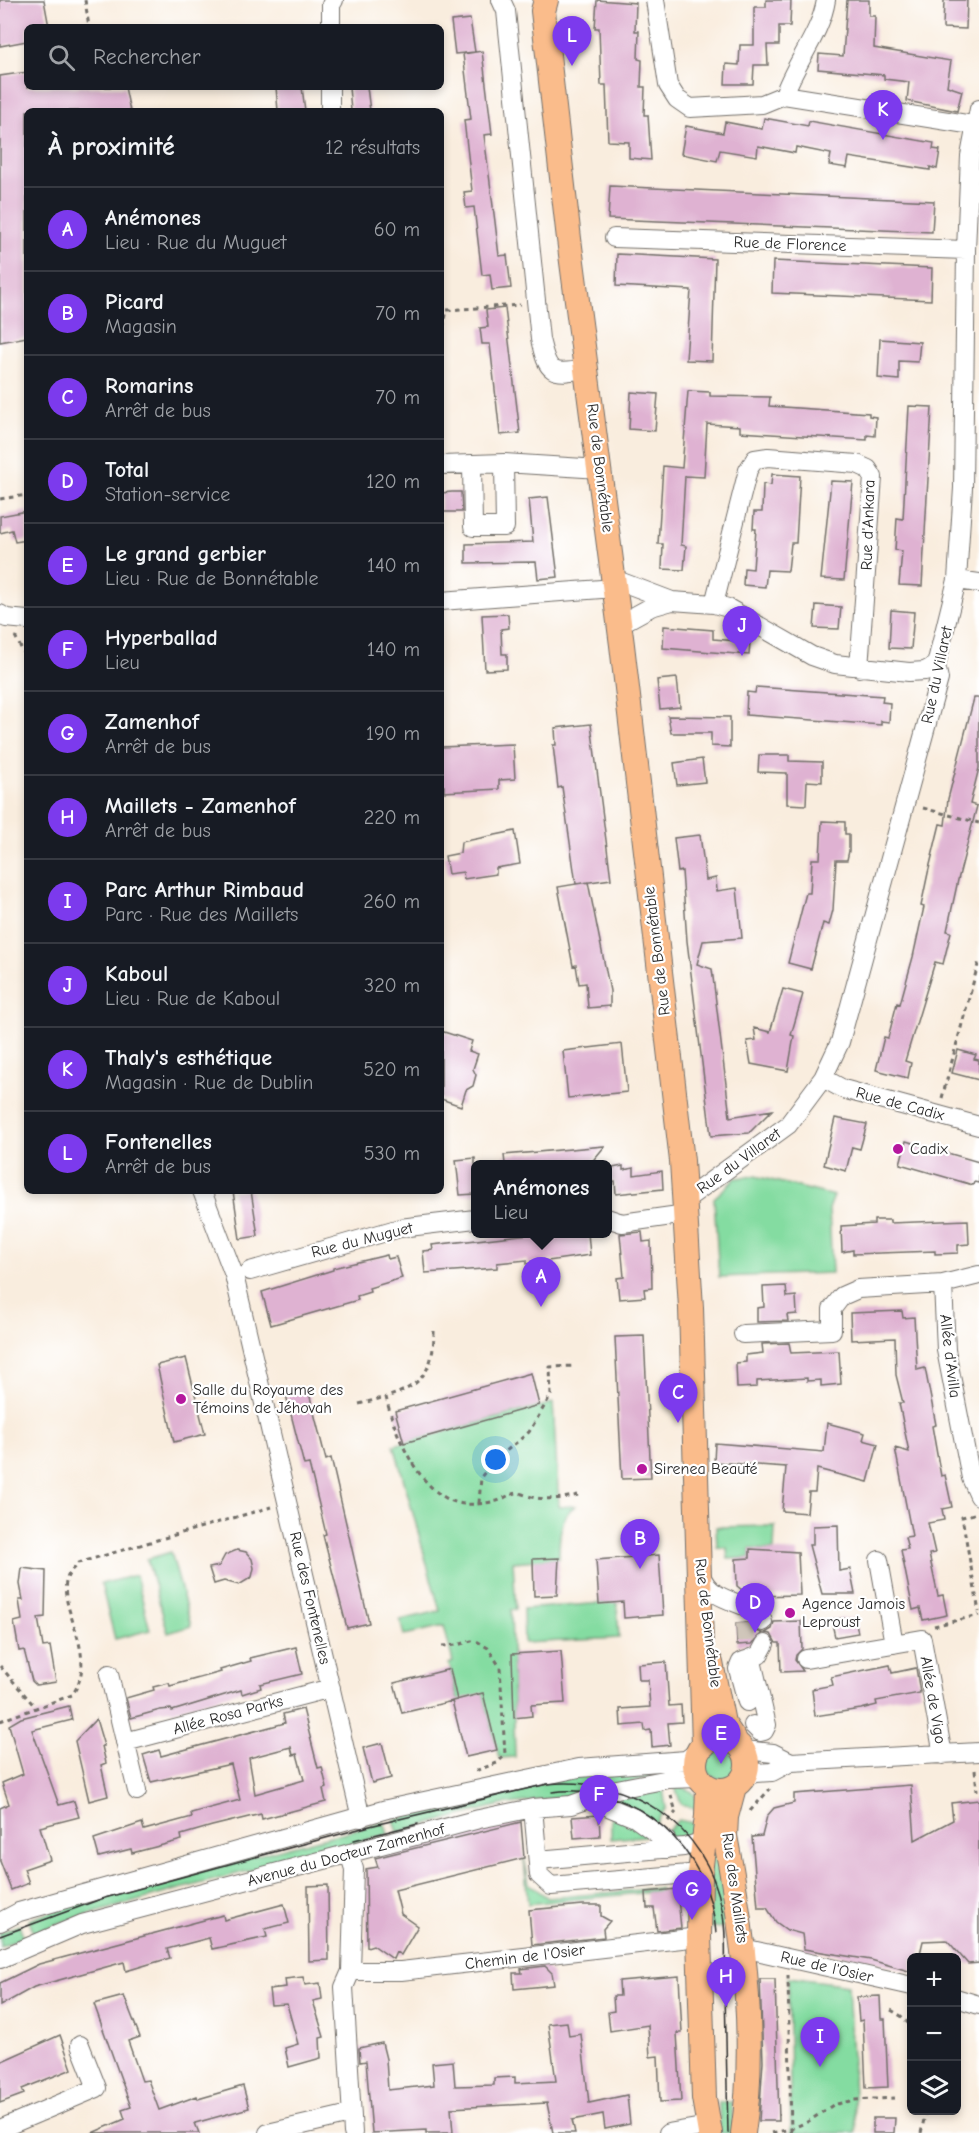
<!DOCTYPE html>
<html lang="fr">
<meta charset="utf-8">
<style>
:root{--surface:#171b24;--page:#20242c;--text:#f1f3f6;--muted:#9ea1a6;--line:#363941;--accent:#7c3aed}
body{margin:0;font-family:"Comic Neue",sans-serif;background:var(--page);color:var(--text)}
.controls{position:absolute;right:18px;bottom:18px;display:grid;overflow:hidden;border-radius:9px;box-shadow:0 3px 9px #0003}
.controls button{width:54px;height:54px;display:grid;place-items:center;padding:0;border:0;border-bottom:2px solid var(--line);background:var(--surface);color:var(--text);font:30px sans-serif}
.you{position:absolute;left:496px;top:1460px;width:21px;height:21px;margin:-15px;border:4px solid #fff;border-radius:50%;background:#1a73e8;box-shadow:0 0 0 9px #1a73e833}
.badge{display:grid;place-items:center;width:39px;height:39px;border-radius:50%;background:var(--accent);color:#fff;font-size:20px;font-weight:700}
.pin{position:absolute;translate:-50% -50px;filter:drop-shadow(0 2px 3px #0008)}
.pin::after{content:'';position:absolute;top:32px;width:21px;height:18px;background:inherit;clip-path:polygon(0 0,100% 0,50% 100%)}
.popup{position:absolute;left:471px;top:1160px;width:141px;height:78px;box-sizing:border-box;display:grid;place-content:center;border-radius:9px;background:var(--surface);filter:drop-shadow(0 2px 4px #0005);font-size:20px;white-space:nowrap;color:var(--muted)}
.popup b{font-size:22px;color:var(--text)}
.popup::after{content:'';position:absolute;left:50%;top:100%;margin-left:-12px;border:12px solid transparent;border-top-color:var(--surface)}
.list{margin:0;padding:0;list-style:none}
h2{display:flex;justify-content:space-between;align-items:center;height:78px;margin:0;padding:0 24px;font-size:26px}
h2 small{font-size:20px;font-weight:400;color:var(--muted)}
.list li{display:grid;grid-template-columns:39px 1fr auto;gap:18px;align-items:center;box-sizing:border-box;height:84px;padding:0 24px;border-top:2px solid var(--line)}
.list b{display:block;font-size:22px;white-space:nowrap}
.list p{margin:0;font-size:20px;white-space:nowrap;color:var(--muted)}
.list em{font-size:20px;font-style:normal;color:var(--muted)}
.icon{flex:none;width:33px;height:33px;fill:none;stroke:currentColor;stroke-width:2;stroke-linecap:round;stroke-linejoin:round}
.map{position:relative;flex:none;width:979px;height:2133px;overflow:hidden}
.search{position:absolute;background:var(--surface);box-shadow:0 3px 9px #0003;left:24px;top:24px;width:420px;height:66px;display:flex;align-items:center;gap:15px;box-sizing:border-box;padding:0 21px;border-radius:9px;color:var(--muted);font-size:22px}
.panel{position:absolute;background:var(--surface);box-shadow:0 3px 9px #0003;left:24px;top:108px;width:420px;height:1086px;border-radius:9px}
.map>svg:first-child{display:block}
</style>
<div class="map">
<svg width="979" height="2133" viewBox="0 0 979 2133">
<rect width="100%" height="100%" fill="#fff"/>
<filter id="ink" filterUnits="userSpaceOnUse"><feTurbulence type="fractalNoise" baseFrequency=".0167" numOctaves="2"/><feDisplacementMap in="SourceGraphic" scale="12" xChannelSelector="R" yChannelSelector="G"/><feConvolveMatrix kernelMatrix="1 2 1 2 8 2 1 2 1" color-interpolation-filters="sRGB"/></filter>
<filter id="wash" filterUnits="userSpaceOnUse"><feTurbulence type="fractalNoise" baseFrequency=".008" numOctaves="4" result="noise"/><feDisplacementMap in="SourceGraphic" scale="24" xChannelSelector="R" yChannelSelector="G"/><feGaussianBlur stdDeviation="1.35" result="paint"/><feColorMatrix in="noise" values="0 0 0 0 0 0 0 0 0 0 0 0 0 0 0 0 0 1.4 0 .05"/><feComposite in="paint" operator="in"/></filter>
<g filter="url(#wash)">
<rect width="100%" height="100%" fill="#f9edde"/>
<path fill="#84dca1" stroke="#588466" stroke-width="1.5" d="M755,1176l79,20 -5,13 3,64 -113,4 -5,-79 22,-20z
M553,1403l6,104 16,-1c-16,11 -16,34 -16,52l-46,4 3,48h-5l4,147 -16,1 -16,-64 -25,6 -9,-36 4,-2 -9,-36 -40,9 -4,-15 40,-9 -46,-166z
M775,1526l-1,24 -24,-1v9l-22,1 -1,-11 -10,-1 -1,-20z
M171,1552l20,74 -23,7 -21,-74z
M136,1575l14,55 -35,9 -14,-55z
M617,1602l2,36 -95,5 -1,-34z
M706 1764a15 15 0 1 1 30 0a15 15 0 1 1-30 0Z
M660,1769l1,5 -79,21 -81,10 -103,27 -4,-12 146,-40z
M675,1787c17,1 22,6 24,23l-18,-6z
M663,1788l3,20 -12,17 -50,-25z
M611,1815l36,17 -3,4 -33,3z
M678,1820l20,4 -5,12 -19,5 -9,-7z
M384,1822l4,12 -212,56 -117,33 -25,10 -5,-13 46,-17z
M713,1823l21,103 -30,3z
M524,1858l5,26 19,14 112,-10 1,3 -133,13z
M19,1925l5,12 -24,10v-14z
M788,1977l60,8 8,148h-65z
M719,2102h13l1,31h-13z"/>
<g id="blocks">
<path fill="#dfb2d2" fill-rule="evenodd" d="M0,0h44l5,27h-22v14l-27,5z
M597,0l39,3 -1,28h4l-1,28 4,1 -1,27h4l-1,28h4l3,45 -22,-2v-16l-21,-1 -2,-56h-5l-2,-57h-4z
M766,0h25l-1,26h-11v19h-12l1,20h-14l-1,19h-28l1,-20 13,1 1,-20h14v-38h12z
M847,0h22v16h6l-1,32 77,13 -4,25 15,5 -5,20 -50,-10 2,-19 -25,-3v-4l-66,-6 1,-15 24,2z
M944,0h23l-1,29 -23,-1z
M470,19l5,33 -20,2 -4,-33z
M482,51l10,83 -8,1 11,87 4,34 8,-1 4,33 -19,2 -2,-16 -8,1 -8,-68 -8,1 -2,-16 8,-1 -8,-71 7,-1 -8,-65z
M27,72v15h98l5,24h-103v226l-27,5v-266z
M276,87h26l3,24h-27z
M349,87h18l3,24h-19z
M764,118l44,8 1,-5 125,22 -1,6 7,1 -3,19 -7,-2v3l-81,-13 -2,11 -18,-3 2,-11 -35,-7 -1,6 -37,-7 -1,10 -37,-6 -3,11 -36,-7 5,-28 37,7 2,-11 37,7z
M610,186l324,15 -2,31 -324,-13z
M617,254l98,5 -3,102 -26,-1 5,-70 -75,-4z
M773,261l159,7 -1,32 -159,-7z
M505,308l15,125 -20,2 -10,-91h-8l-2,-16 8,-1 -2,-17z
M880,339l40,3 -2,20 -19,-1v19l-21,-2z
M688,391l22,1v4l60,1 -1,9 100,7v3l7,1 -1,19 -8,-1v5l-127,-8v-6l-33,-2 -3,53 -19,-1 -4,69 5,1 -2,24 -22,-1 1,-25h-5l5,-78 19,2z
M631,392l27,2 -3,37 -26,-2z
M909,406l23,1 -10,179 -23,-1 3,-34 -7,-1 2,-32 6,1z
M772,474l28,2 -4,67h-5l-3,28 -21,-1 -2,17 -22,-2 1,-17 9,1 3,-40h-3l1,-17h8l1,-28 8,1z
M831,481l22,1 -9,98 -23,-1z
M452,492h9l1,20h-21v-19z
M548,497l10,80 -20,2 -2,-17 -70,1v-19l67,-2 -4,-43z
M27,511v29l-12,2 -3,-12 -12,3v-17z
M816,605l25,2 -2,22 -25,-1z
M891,610l23,2 -3,37 -22,-1z
M508,614l1,14 -8,1 1,25h5v15l-22,1 -3,-55z
M664,626l49,4v9l37,3 -1,13 -86,-7z
M677,678l3,29 -20,2 -3,-29z
M756,687l127,9 -1,6 8,1 -1,19 -8,-1v4l-135,-10 1,-23 8,1z
M974,698h5v70l-9,36 7,2 -19,74 -11,51 4,1 -8,32 -8,-2 -30,99 6,2 -3,15 -32,-8 8,-33 4,1 9,-35 3,1 13,-47 11,-50 -3,-1 7,-33 12,-49 5,1 3,-26z
M668,716l62,1v30l-19,-1v-13h-40z
M591,724l20,155 -35,5 -14,-97 -4,1 -5,-43h3l-1,-17z
M513,744l2,35 -16,1v9l-55,3v-6h-3v-39z
M759,755h30v6l33,1v20l-15,-1 -1,24 -19,-1v-31l-29,-1z
M702,759l3,23 -28,3 -3,-22z
M822,821l23,1v12h4v17l-2,9h-11l-3,50 -4,15 -6,-2 -12,46 -23,-6 18,-70h4l2,-34h8z
M515,831l5,33 -24,4v6l-32,5 -1,-7 -15,2 -3,-18 15,-3 1,-11z
M700,835l6,45 10,-2 1,13 20,-3 5,50 -39,3 -6,23 15,5 18,148 42,-7 -23,23 -38,3 -24,-195 -5,-70 -4,1 -4,-34z
M588,882l22,109v15l-22,2 -2,-25 -7,1 -3,-19 -3,1 -15,-79z
M783,989l20,5 -12,41 3,1 -6,35 -37,-7 -4,-23 9,-1 -2,-12 16,4z
M441,1031l31,10 -3,10 9,3 -5,15 3,6 -3,11 -7,4 -5,16 -20,-7z
M622,1044l5,48 -59,6 -5,-47z
M958,1050l18,5 -2,4 5,1v20l-27,-7z
M835,1118l32,6 -7,25 -8,-2 -6,24 -22,-6z
M906,1141l73,21v21l-5,-1 -1,3 -73,-21z
M605,1146l-15,18h-85l-1,-9z
M475,1158v36l-15,1 -4,-35z
M623,1166v4l11,-2v7l28,-4 1,18 -47,5 -1,-13 -8,1v-13z
M233,1191h18l7,45 -18,3z
M874,1220h16v3l78,-3 1,24 -11,1v8l-23,1v-3l-82,3v-4l-11,2 -1,-26 33,-2z
M642,1232l1,10 8,-1 1,47 -8,1 1,8 -26,2 -2,-21 7,-1 -4,-43z
M539,1233h49l2,22 -63,9v-4l-30,3v5l-72,5 -2,-22 10,-1 -1,-5z
M387,1255l1,4 8,-2 6,21 -33,10 1,4 -13,4 1,4 -87,25 -9,-33 71,-22v-2z
M786,1286l1,11 9,-1 1,18 -10,1 1,6 -31,1v-14l7,-1 -1,-20z
M902,1311l1,7 11,-1 3,53 8,-2 11,57 -4,1 6,34 3,16 4,-1 7,32 -10,2 2,11 -16,3 7,30 -6,1 9,42 5,-1 4,20 -24,5 -3,-12 -7,2 -12,-60 7,-1 -3,-12 7,-1 -17,-88 14,4 -10,-49h4l-7,-28 -1,-37 -44,2 -1,-27z
M644,1336l7,142 -29,1 -7,-142z
M789,1343l2,10 48,-2 2,33 -20,2v-6l-14,1v-3l-50,3v6l-20,1 -1,-25 10,-1v-7l17,-2 -1,-9z
M186,1358l19,76 -31,8 -17,-77z
M531,1373l8,32 -135,38 -9,-32z
M308,1389l18,71 5,-2 38,165 -22,5 -24,-93 3,-1 -11,-46 -6,-24 -5,1 -18,-70z
M827,1423l38,10 -2,7 15,4 -10,38 -51,-13 -2,23h-6l-2,21 -25,-2 4,-44 -72,-5 1,-19 109,9z
M838,1525l1,46 11,-2 5,25h-33l-13,-49h4v-19z
M750,1549l48,3 2,43 -48,1 -1,-7 -9,1 -5,-4 -1,-27 14,-1z
M237,1550l9,2 6,7 2,9 -2,9 -13,8 -15,-4 -10,3 -5,-16 10,-2 6,-11z
M659,1555l4,60 -39,3 -1,-16 -24,2 -3,-44z
M559,1558l-2,37 -23,1 -1,-37z
M22,1568l24,3 -1,46 -7,1 5,29 7,-1 6,36 -20,3 -4,-4 -8,-31 -5,1 -5,-29 8,-2 -3,-20h4l-3,-16z
M855,1618l3,15 -23,4 -4,-18z
M801,1621l1,28 -6,6 -1,5 8,11 -22,1 -1,-29h-4l-5,-9 -6,-1 7,-4 2,-7z
M745,1623h6l5,8 7,2 -11,11 -15,1 -1,-21z
M296,1647l6,27 -42,10 1,4 -19,6 -1,-4 -69,21 -1,-2 -11,1 -29,8 -5,-20 28,-8 -1,-3 16,-4 1,3 51,-14 -1,-2 31,-9 -1,-3z
M561,1651l4,52 -34,2 1,11 -18,2 -2,-64z
M666,1662l3,44 12,-1 1,17 -14,1 2,22 -18,2 -1,-17 -6,1 -1,-7 -23,2 -1,-17 30,-2 -2,-27h-9l-1,-16z
M890,1665l2,8 24,-5 4,25 -44,8 1,4 -16,4 -46,7 -3,-27 21,-4 -2,-8z
M450,1669l7,31 -55,13 -8,-30z
M483,1693l14,57 -31,7 -14,-56z
M69,1706l3,14 -40,10 27,75 15,-4 5,16 -39,10 10,33 -26,9 5,14 -18,7 -11,-29v-53l9,-4 -7,-21 21,-9 -14,-49 12,-7z
M303,1709l15,59 4,-1 5,21 -4,1 3,13 -64,17 -1,-5 -49,12 -31,9 1,5 -50,13 -1,-4 -32,8 -5,-18 48,-16 2,7 48,-13 -1,-4 49,-13 -9,-36 -80,18 -8,-27 16,-5 2,6 124,-33 -2,-9zM291,1747l2,8 4,-1 7,26 -49,14 -6,-36z
M96,1719l8,27h-2l4,17 -5,2 7,31 -19,5 -14,-60z
M382,1743l9,35 -19,5 -9,-35z
M911,1785l4,55 38,-20 -2,-17 28,-3v163l-11,1 -21,-24 -24,1 -4,17h-7v14l-41,-12 -67,-11 -2,-15 -15,-4 -11,-8 -9,-14h-9l-6,-71 10,-1 5,-20 7,-8 20,-5v-9z
M599,1815l1,21 -26,2 -2,-21z
M521,1822l3,36 -129,32 6,24 17,12 -17,29 -5,-3 -3,7 -20,-14 -6,2 -1,-78 12,-2 -3,-9z
M328,1885l1,75 -20,1 -1,-75z
M677,1889l4,39 -24,3 -3,-23h-7l-1,-16z
M284,1904l5,19 -24,6 2,8 -55,12 -3,-11 -42,11 3,9 -24,7 -20,6 -2,-9 -90,25 -34,19v-23l39,-19 184,-49 1,5z
M583,1905h18v11l9,5 -7,8 1,8 -72,8 -3,-35z
M545,1966l7,7 2,12 -40,4 -1,-16h9l-1,-4z
M679,1976l3,57h-5l4,68 -21,1 -2,-46 -8,1 -2,-32 -38,6 -2,-19 6,-1 -1,-15h7l-1,-15z
M303,1977l2,8 15,-2 2,16 -9,2 11,36 -4,1 1,20 -32,9 -4,-19 13,-4 -11,-40 -16,1 -2,-16 17,-2 -1,-8z
M760,1979h15l4,142h-20l4,-60z
M124,1996l16,41 -12,4 14,40 6,-1 11,30 38,-14 1,3 45,-13 6,22 -54,15 4,10h-107l33,-14 -3,-9 9,-3 -37,-103z
M880,1996l1,23h4l3,68 -22,1 -3,-68 -4,1 -2,-24z
M567,2022l2,14 12,-2 8,69 38,-8 3,29 -25,5 -2,-15 -31,6 3,13h-22l-6,-30 -96,5 2,25h-27v-3l-54,3 -6,-72 -6,1 -1,-14 23,-5 4,16 2,31 46,-5 -2,-22 21,-2 2,25 39,-1v-7l21,-1v6l41,-2 -8,-57z
M60,2035l12,34 -50,20 2,5 -24,9v-41z
M873,2118h22l-1,15h-21z"/>
</g>
</g>
<g filter="url(#ink)">
<use href="#blocks" fill-opacity="0" stroke="#736f6a" stroke-width="1.5"/>
<g fill="none" stroke-linecap="round" stroke-linejoin="round">
<path stroke="#d0c6ba" stroke-width="18" stroke-dasharray="18 9" stroke-linecap="butt" d="M745,1623l1,21"/>
<g stroke="#736f6a" stroke-width="20">
<path id="minor" d="M501,0l5,11 34,328c8,35 11,36 46,30
M655,0l13,85 9,14 13,9 72,-4 22,-9 195,31
M331,27v-22l3,-5
M784,95c11,-32 37,-62 42,-95
M330,111v-24
M614,238l352,12
M472,464l1,63h32l-1,-64
M441,465l63,-2 96,6
M614,579l58,22 42,3 14,4 84,48 23,8 74,8 16,-1 11,-6
M957,580l22,3
M441,601l174,-13
M714,604l34,-134 7,-11 13,-2 89,7 11,5 5,8 -14,191
M0,614l6,4 21,2
M620,624l31,-17 21,-6
M823,1078l20,11 136,37
M202,1191l32,84 127,543
M685,1200l103,-75 35,-47 17,-36 99,-363 -3,-14 21,-85 6,-92 3,-238 4,-94 9,-47
M607,1218l15,5 64,-9
M250,1271l150,-43 75,-9
M943,1284l3,66 25,128 8,18
M743,1334l89,-4v-21l10,-13 16,-7 85,-5 36,-9
M879,1560l15,84
M701,1574c9,33 58,26 62,48
M806,1659l116,-20 21,116
M744,1661l15,-6 6,-11
M109,1674l28,117
M747,1702l-9,-33 3,-7 5,-2 7,5 14,60 -3,6 -4,1 -7,-7
M125,1742l206,-54
M744,1750l29,3 18,9
M744,1777l11,-4 17,-1 19,-10 188,-10
M589,1799l46,19 32,23 1,8
M533,1808l6,67 12,11 149,-13
M349,1853l5,16 -3,102 -7,16 9,146
M538,1860l146,-13 20,-6
M0,1922l19,-10 368,-103 192,-41 107,-8 12,-9
M743,1948l169,38
M0,1959l82,-35 397,-105 54,-11 38,-3 46,-16 52,-10 30,-1
M351,1971h50l298,-34
M956,1998l23,7
M0,2129l97,-41 -17,-43
M268,2133l82,-19
M668,2133l40,-7"/>
</g>
<g stroke="#736f6a" stroke-width="26">
<path id="major" d="M546,0l-3,11 26,228 53,406 60,516 9,147 13,437
M711,1663l12,60 13,19
M695 1764a26 26 0 1 1 52 0a26 26 0 1 1-52 0Z
M708,1787l-1,29 -7,57 -1,64 5,161 6,35
M734,1787l-8,30 -1,19c18,92 32,204 18,297"/>
</g>
<path stroke="#736f6a" stroke-width="3" stroke-dasharray="4.5 4.5" stroke-linecap="butt" d="M85,0l4,27
M97,87l1,1
M441,326l3,-2 3,-14 73,-5
M0,499l27,-4
M15,636l12,24
M923,808l56,15
M942,1098l37,-137
M434,1331c0,38 -11,55 -48,66 8,36 35,102 78,107 10,1 23,-1 33,-3 6,-2 14,-8 21,-8 6,1 12,4 18,5 17,2 30,0 46,-4
M359,1404l27,-7
M479,1503l2,-26 13,-16 35,-29 22,-37 -1,-28 25,-1
M974,1514l-12,3 17,95
M934,1626l45,-11
M442,1646l15,-1 18,-5 13,8 12,19 5,88 -8,8 -22,8
M0,1666l37,43
M0,1721l72,-26c30,-42 -20,-92 -3,-121 2,-4 6,-7 9,-11l193,-56
M975,1770l2,21
M671,1795l5,17
M750,1811l20,-22
M668,1821l8,-9
M788,1975l3,158
M891,2010l10,6 11,11
M772,2133l19,-4 18,-8 24,-16 21,-5 41,-2
M921,2133l5,-23"/>
<use href="#minor" stroke="#fff" stroke-width="18"/>
<use href="#major" stroke="#fabc8b" stroke-width="24"/>
<path stroke="#2b2b2b" stroke-width="1.5" d="M552,1792c85,-11 158,58 164,141
M354,1840l64,-16
M0,1936l101,-37 269,-73 177,-42c83,-8 159,39 175,125 5,27 3,55 3,82 1,47 2,95 3,142"/>
</g>
</g>
<g fill="#b5179e" stroke="#fff" stroke-width="2">
<circle cx="898" cy="1149" r="6"/>
<circle cx="181" cy="1399" r="6"/>
<circle cx="642" cy="1469" r="6"/>
<circle cx="790" cy="1613" r="6"/>
</g>
<g text-anchor="middle" dominant-baseline="central" stroke-width="4.5" stroke-linejoin="round" paint-order="stroke">
<g font-size="16" fill="#2b2b2b" stroke="#fff">
<text transform="translate(790 244) rotate(2)">Rue de Florence</text>
<text transform="translate(600 468) rotate(83)">Rue de Bonnétable</text>
<text transform="translate(868 525) rotate(-88)">Rue d'Ankara</text>
<text transform="translate(937 675) rotate(-78)">Rue du Villaret</text>
<text transform="translate(657 951) rotate(-97)">Rue de Bonnétable</text>
<text transform="translate(900 1104) rotate(15)">Rue de Cadix</text>
<text transform="translate(739 1161) rotate(-36)">Rue du Villaret</text>
<text transform="translate(362 1240) rotate(-14)">Rue du Muguet</text>
<text transform="translate(950 1356) rotate(83)">Allée d'Avilla</text>
<text transform="translate(310 1598) rotate(77)">Rue des Fontenelles</text>
<text transform="translate(708 1623) rotate(83)">Rue de Bonnétable</text>
<text transform="translate(933 1700) rotate(80)">Allée de Vigo</text>
<text transform="translate(228 1715) rotate(-15)">Allée Rosa Parks</text>
<text transform="translate(346 1855) rotate(-15)">Avenue du Docteur Zamenhof</text>
<text transform="translate(735 1888) rotate(82)">Rue des Maillets</text>
<text transform="translate(525 1957) rotate(-7)">Chemin de l'Osier</text>
<text transform="translate(827 1967) rotate(13)">Rue de l'Osier</text>
</g>
<g font-size="16" fill="#2b2b2b" stroke="#fff" text-anchor="start">
<text x="910" y="1149">Cadix</text>
<text x="193" y="1390">Salle du Royaume des<tspan x="193" dy="18">Témoins de Jéhovah</tspan></text>
<text x="654" y="1469">Sirenea Beauté</text>
<text x="802" y="1604">Agence Jamois<tspan x="802" dy="18">Leproust</tspan></text>
</g>
</g>
</svg>
<div class="controls">
<button>+</button>
<button>−</button>
<button><svg class="icon" aria-label="layers" viewBox="0 0 24 24"><path d="M12 4l9 5-9 5-9-5zM3 14l9 5 9-5"/></svg></button>
</div>
<div class="you"></div>
<div class="pin badge" style="left:541px;top:1307px">A</div>
<div class="popup"><b>Anémones</b>Lieu</div>
<div class="pin badge" style="left:640px;top:1569px">B</div>
<div class="pin badge" style="left:678px;top:1423px">C</div>
<div class="pin badge" style="left:755px;top:1633px">D</div>
<div class="pin badge" style="left:721px;top:1764px">E</div>
<div class="pin badge" style="left:599px;top:1825px">F</div>
<div class="pin badge" style="left:692px;top:1920px">G</div>
<div class="pin badge" style="left:726px;top:2007px">H</div>
<div class="pin badge" style="left:820px;top:2067px">I</div>
<div class="pin badge" style="left:742px;top:656px">J</div>
<div class="pin badge" style="left:883px;top:140px">K</div>
<div class="pin badge" style="left:572px;top:66px">L</div>
<div class="search"><svg class="icon" aria-label="search" viewBox="0 0 24 24"><circle cx="10" cy="10" r="6"/><path d="M15 15l6 6"/></svg>Rechercher</div>
<section class="panel">
<h2>À proximité<small>12 résultats</small></h2>
<ul class="list">
<li><span class="badge">A</span><div><b>Anémones</b><p>Lieu · Rue du Muguet</p></div><em>60 m</em></li>
<li><span class="badge">B</span><div><b>Picard</b><p>Magasin</p></div><em>70 m</em></li>
<li><span class="badge">C</span><div><b>Romarins</b><p>Arrêt de bus</p></div><em>70 m</em></li>
<li><span class="badge">D</span><div><b>Total</b><p>Station-service</p></div><em>120 m</em></li>
<li><span class="badge">E</span><div><b>Le grand gerbier</b><p>Lieu · Rue de Bonnétable</p></div><em>140 m</em></li>
<li><span class="badge">F</span><div><b>Hyperballad</b><p>Lieu</p></div><em>140 m</em></li>
<li><span class="badge">G</span><div><b>Zamenhof</b><p>Arrêt de bus</p></div><em>190 m</em></li>
<li><span class="badge">H</span><div><b>Maillets - Zamenhof</b><p>Arrêt de bus</p></div><em>220 m</em></li>
<li><span class="badge">I</span><div><b>Parc Arthur Rimbaud</b><p>Parc · Rue des Maillets</p></div><em>260 m</em></li>
<li><span class="badge">J</span><div><b>Kaboul</b><p>Lieu · Rue de Kaboul</p></div><em>320 m</em></li>
<li><span class="badge">K</span><div><b>Thaly's esthétique</b><p>Magasin · Rue de Dublin</p></div><em>520 m</em></li>
<li><span class="badge">L</span><div><b>Fontenelles</b><p>Arrêt de bus</p></div><em>530 m</em></li>
</ul>
</section>
</div>
